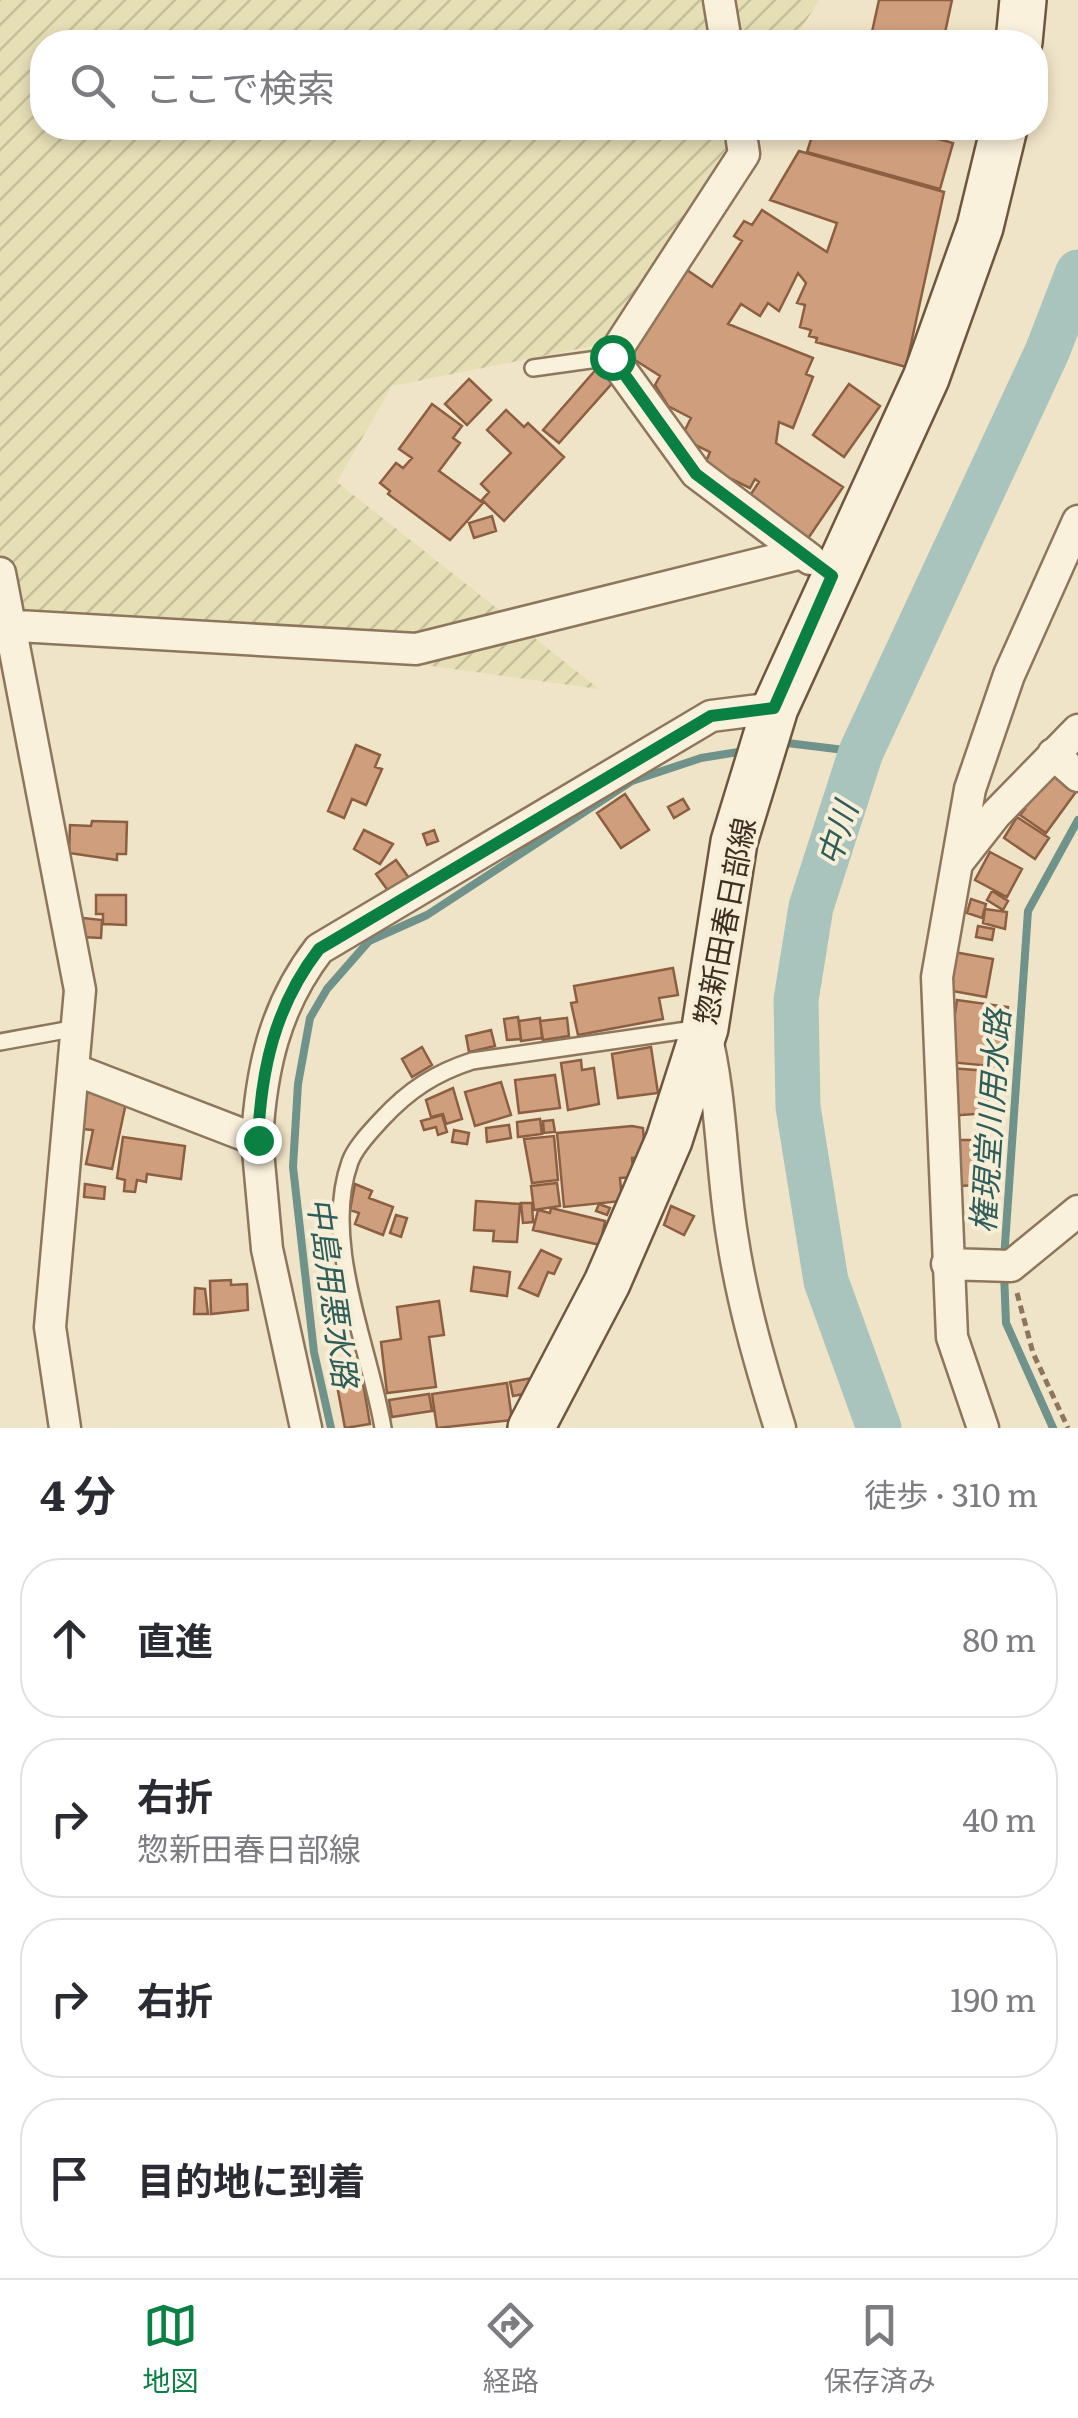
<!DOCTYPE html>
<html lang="ja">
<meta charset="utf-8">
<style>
:root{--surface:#fff;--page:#f7f7f7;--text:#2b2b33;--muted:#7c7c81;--line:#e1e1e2;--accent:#0b8043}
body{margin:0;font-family:Literata,"Noto Sans JP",serif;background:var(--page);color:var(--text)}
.stop{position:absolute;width:30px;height:30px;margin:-22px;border:8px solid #0b8043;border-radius:50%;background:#fff}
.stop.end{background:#0b8043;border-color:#fff;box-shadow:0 2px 10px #0008}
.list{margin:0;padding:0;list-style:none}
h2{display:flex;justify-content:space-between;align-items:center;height:130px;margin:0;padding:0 40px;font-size:42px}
h2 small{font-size:32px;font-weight:400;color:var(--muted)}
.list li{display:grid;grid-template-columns:65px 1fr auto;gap:30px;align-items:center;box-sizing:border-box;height:160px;margin:0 20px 20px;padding:0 20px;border:2px solid var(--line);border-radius:40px}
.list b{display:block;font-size:38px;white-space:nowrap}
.list p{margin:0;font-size:32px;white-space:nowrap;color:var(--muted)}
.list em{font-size:32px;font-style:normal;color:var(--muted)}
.icon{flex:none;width:55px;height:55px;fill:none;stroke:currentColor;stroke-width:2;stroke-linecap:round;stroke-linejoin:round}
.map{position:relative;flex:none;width:1078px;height:1428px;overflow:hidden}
.search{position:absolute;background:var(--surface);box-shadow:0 5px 15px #0003;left:30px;right:30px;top:30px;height:110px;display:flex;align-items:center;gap:25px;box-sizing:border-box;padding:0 35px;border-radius:40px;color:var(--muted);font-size:38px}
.sheet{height:850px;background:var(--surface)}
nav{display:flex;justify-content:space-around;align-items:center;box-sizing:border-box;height:140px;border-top:2px solid var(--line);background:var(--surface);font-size:28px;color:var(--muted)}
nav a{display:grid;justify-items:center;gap:5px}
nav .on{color:var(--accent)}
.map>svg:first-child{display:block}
</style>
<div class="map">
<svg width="1078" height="1428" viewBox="0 0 1078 1428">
<defs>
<pattern id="farmland-furrows" width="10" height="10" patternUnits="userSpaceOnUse" patternTransform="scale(2.5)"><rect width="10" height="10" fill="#e6deb5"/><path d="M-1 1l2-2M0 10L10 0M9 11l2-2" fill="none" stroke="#c6bf9b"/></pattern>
</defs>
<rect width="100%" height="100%" fill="#f0e4c8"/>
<path fill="url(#farmland-furrows)" d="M0,0h819l-26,42h-751v86h697l-136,216 -211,42 -55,96 262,207 -599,-82z"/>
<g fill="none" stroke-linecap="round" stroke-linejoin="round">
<path stroke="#6f938a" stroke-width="8" d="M787,743l74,9
M1004,1259l24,-348 50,-91
M1004,1273l2,50 47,105
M331,1428l-17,-76 -21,-185 5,-83 12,-66 17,-29 42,-48 58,-26 205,-134 69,-23 37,-6"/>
<path stroke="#a9c4bc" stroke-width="45" d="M879,1428l-53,-147 -28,-174 -2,-107 15,-93 50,-155 186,-400 31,-80"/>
</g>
<path fill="#cf9f7d" stroke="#8d5f41" stroke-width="2.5" d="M879,0h73l-9,42 -71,-10z
M821,128h78l54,15 -13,46 -133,-37 6,-19 4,2z
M799,151l145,41 -38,175 -90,-25 1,-4 -8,-2 2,-6 -11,-3 5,-22 -8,-2 9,-20 -8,-10 -19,38 -11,-8 -8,13 -19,-12 -13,20 85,34 -7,16 7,3 -20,51 -14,-6 -3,21 67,44 -36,53 -60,-40 12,-18 -4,-3 -5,9 -46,-22 6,-14 -29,-14 10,-20 -23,-12 -13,-21 5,-9 -33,-21 57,-87 28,19 30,-46 -8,-5 10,-15 8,4 10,-15 65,42 10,-29 -67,-23z
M599,366l16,14 -56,63 -16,-13z
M469,379l22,21 -24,25 -22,-21z
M849,384l31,22 -36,51 -31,-22z
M432,404l30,22 -9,12 7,5 -21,28 44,32 -33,37 -62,-46 2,-3 -10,-8 16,-20 7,5 9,-10 -13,-9z
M506,410l18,17 4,-4 36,34 -60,64 -22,-21 7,-8 -8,-8 30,-31 -24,-23z
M492,516l4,15 -22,7 -5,-15z
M356,745l24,10 -5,12 7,2 -16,36 -14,-6 -8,19 -16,-7z
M1054,766l24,23 -32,44 -26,-18 5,-6 -6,-4z
M625,794l24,36 -28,18 -24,-35z
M683,799l6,10 -15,9 -6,-11z
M1017,817l32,21 -14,21 -31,-21z
M92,821l35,1 -1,32h-9v6l-48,-7 1,-28 21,1z
M364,830l29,14 -13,20 -26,-15z
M434,830l4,11 -11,4 -4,-11z
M990,852l32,17 -15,28 -32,-17z
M396,860l13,18 -20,14 -13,-18z
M992,891l16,10 -5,9 -16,-10z
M96,895h30v30l-23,-1v-10h-7z
M971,899l15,5 -4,14 -15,-5z
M985,909l22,3 -2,17 -22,-6z
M83,918l19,2 -1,18 -19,-1z
M978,926l16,3 -2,11 -16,-3z
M954,952l39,7 -7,38 -39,-7z
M673,968l5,27 -19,3 4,21 -85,16 -7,-32 6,-1 -3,-16z
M957,1000l51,7 -6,60 -54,-5z
M518,1017l3,22 -14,1 -3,-21z
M540,1018l2,20 -21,3 -2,-20z
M567,1018l2,18 -26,4 -3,-19z
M491,1030l4,16 -26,6 -3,-16z
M422,1047l10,18 -20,12 -10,-18z
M651,1047l7,46 -40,5 -6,-44z
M581,1060l1,10 12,-2 5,36 -31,6 -7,-47z
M950,1068l38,3v42l-40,3z
M555,1075l5,33 -41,5 -4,-33z
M501,1082l10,33 -36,11 -10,-34z
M453,1088l9,31 -16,5 -3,-10 -12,3 -5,-17z
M85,1091l42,7 -15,71 -26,-5 7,-34 -10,-1z
M442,1115l5,17 -9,3 -2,-8 -12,3 -3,-9z
M540,1119l2,15 -24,3 -1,-15z
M553,1120l2,12 -11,1 -1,-12z
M509,1125l2,13 -24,4 -1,-14z
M632,1126l11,2 2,29 -13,1 2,19 -14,1 2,23 -58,6 -7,-74z
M454,1130l15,3 -2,11 -15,-2z
M554,1136l4,44 -26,3 -8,-44z
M123,1137l62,9 -4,33 -34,-5 -1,8 -9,-2 -2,12 -11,-1 1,-11 -8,-2z
M950,1140h33l1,45 -28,1z
M557,1183l3,23 -26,4 -3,-24z
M85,1184l20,3 -1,12 -20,-2z
M355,1184l17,7 -3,7 24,9 -10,28 -28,-11 4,-11 -9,-3z
M476,1201l44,3 -3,38 -24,-1 1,-10 -20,-1z
M521,1203h11l1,19 -10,1z
M599,1204l11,4 -3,7 -11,-4z
M671,1206l23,10 -10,19 -20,-10z
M551,1208l54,13 -5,24 -67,-15 5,-20 12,3z
M396,1215l11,3 -6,19 -11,-4z
M541,1250l20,9 -7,15 -6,-2 -10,24 -19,-8z
M474,1267l36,5 -3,24 -36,-5z
M231,1280v5l16,-1 1,26 -37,4 -1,-33z
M195,1288l10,1 3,25h-14z
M439,1301l5,34 -15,2 7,50 -49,6 -6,-51 20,-3 -4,-32z
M361,1371l9,53 -25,4 -10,-53z
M532,1378l2,14 -21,4 -3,-14z
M507,1383l5,37 -75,8 -5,-34z
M429,1394l3,17 -40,6 -3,-17z"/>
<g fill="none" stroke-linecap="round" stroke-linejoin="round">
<g stroke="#8d765c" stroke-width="20">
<path id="service" d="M533,368l79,-11
M0,1042l77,-14
M383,1428c-13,-80 -62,-186 -33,-266 5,-15 22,-32 32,-43 27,-29 53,-46 90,-58l229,-33"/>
</g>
<g stroke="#8d765c" stroke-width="35">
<path id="minor" d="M719,0l7,42
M740,128l4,26 -132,203 84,116 114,86
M0,573l80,417 -30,337 15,101
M0,625l416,24 386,-96
M1053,754l25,22
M959,861l37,-47 82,-84
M705,1030c17,68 16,137 27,205 10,67 28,129 48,193
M73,1069l184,71c4,-71 18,-134 62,-191l392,-233 64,-8
M257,1140l10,109 39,179
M947,1264l64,2 67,-55
M983,1428l-31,-91 -15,-360 33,-188 39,-114 69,-154"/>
</g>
<g stroke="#6f573f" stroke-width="50">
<path id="secondary" d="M1019,42l4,-42
M531,1428l76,-145 62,-143 36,-112 29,-186 41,-134 151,-330 54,-151 24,-99"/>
</g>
<path stroke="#8d765c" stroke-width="5" stroke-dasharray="8 5" stroke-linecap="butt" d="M1017,1293l16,60 35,75"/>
<use href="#service" stroke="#faf1dc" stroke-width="15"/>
<use href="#minor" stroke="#faf1dc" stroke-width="30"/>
<use href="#secondary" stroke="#faf1dc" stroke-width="45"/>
</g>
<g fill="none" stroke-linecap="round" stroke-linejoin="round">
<path stroke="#0b8043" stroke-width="12" d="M258,1140c3,-71 17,-134 61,-191l392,-233 63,-8 58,-132 -136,-102 -84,-117"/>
</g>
<g text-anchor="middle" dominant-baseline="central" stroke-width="8" stroke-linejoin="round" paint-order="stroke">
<g font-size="30" fill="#3d2e20" stroke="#f7eed8">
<text transform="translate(723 921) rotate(-79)">惣新田春日部線</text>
</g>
<g font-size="32" font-style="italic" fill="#2f5d5a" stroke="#f7eed8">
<text transform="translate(835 833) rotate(-72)">中川</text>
<text transform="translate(988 1121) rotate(-86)">権現堂川用水路</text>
<text transform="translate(335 1292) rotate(82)">中島用悪水路</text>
</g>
</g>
</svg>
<div class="stop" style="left:612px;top:357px"></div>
<div class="stop end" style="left:258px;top:1140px"></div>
<div class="search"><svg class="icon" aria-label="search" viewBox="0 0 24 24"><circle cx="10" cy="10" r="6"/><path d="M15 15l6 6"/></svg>ここで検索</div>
</div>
<section class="sheet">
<h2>4 分<small>徒歩 · 310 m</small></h2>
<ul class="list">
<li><svg class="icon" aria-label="ahead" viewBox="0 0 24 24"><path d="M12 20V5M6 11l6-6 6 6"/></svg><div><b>直進</b></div><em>80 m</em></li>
<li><svg class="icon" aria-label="right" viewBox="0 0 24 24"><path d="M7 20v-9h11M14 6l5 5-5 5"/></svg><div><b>右折</b><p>惣新田春日部線</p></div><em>40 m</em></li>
<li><svg class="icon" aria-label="right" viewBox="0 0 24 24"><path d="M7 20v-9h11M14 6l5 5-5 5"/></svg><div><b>右折</b></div><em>190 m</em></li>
<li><svg class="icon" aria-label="arrive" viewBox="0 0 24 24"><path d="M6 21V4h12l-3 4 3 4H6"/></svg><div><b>目的地に到着</b></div></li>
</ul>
</section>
<nav>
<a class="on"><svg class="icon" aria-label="map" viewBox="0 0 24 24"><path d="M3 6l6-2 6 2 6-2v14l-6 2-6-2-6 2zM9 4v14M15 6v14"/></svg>地図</a>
<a><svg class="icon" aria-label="directions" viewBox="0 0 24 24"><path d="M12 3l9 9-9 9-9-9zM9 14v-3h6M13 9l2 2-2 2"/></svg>経路</a>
<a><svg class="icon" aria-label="saved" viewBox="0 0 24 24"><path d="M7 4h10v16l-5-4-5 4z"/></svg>保存済み</a>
</nav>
